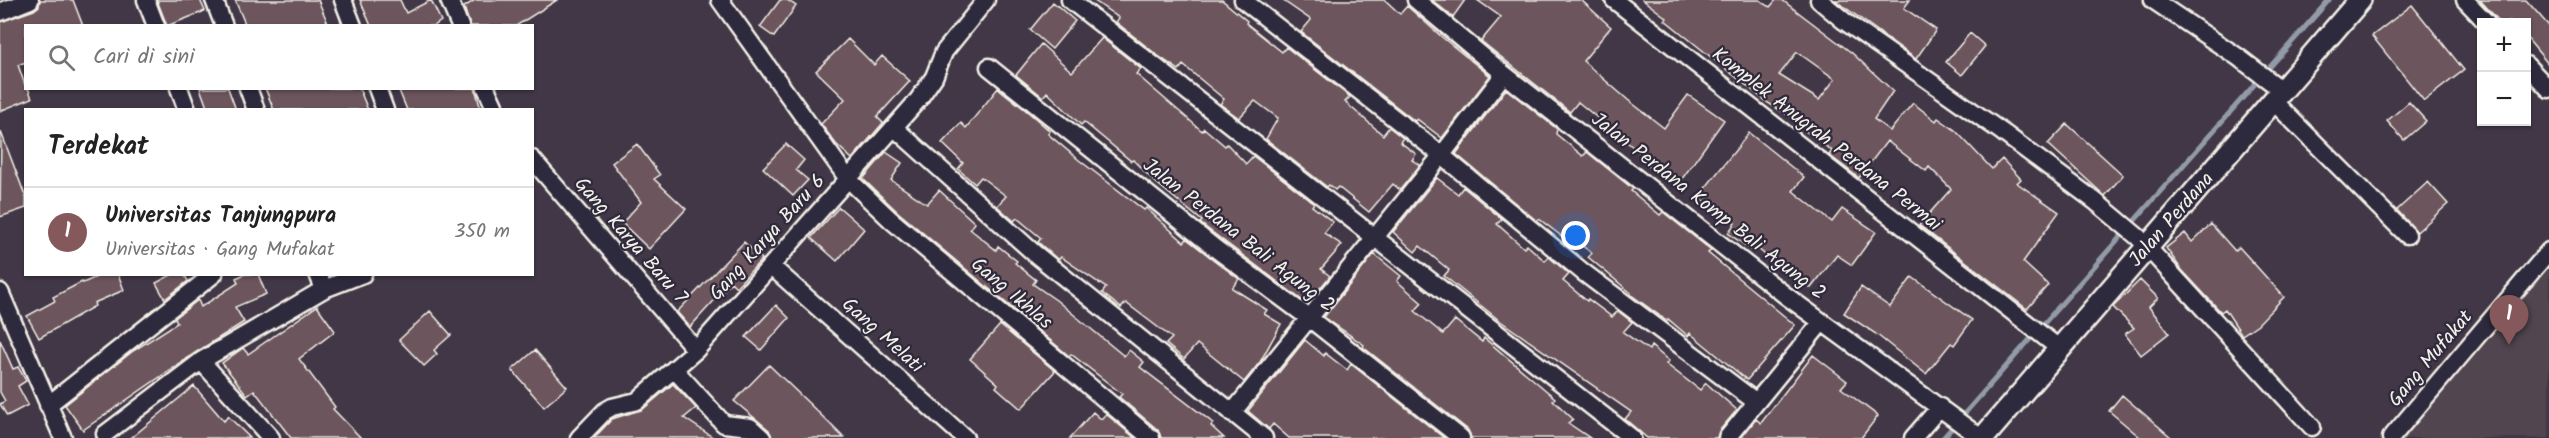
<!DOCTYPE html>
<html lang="id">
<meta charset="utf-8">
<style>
:root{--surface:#fff;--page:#f2f2f2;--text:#222;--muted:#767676;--line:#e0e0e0;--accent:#85585c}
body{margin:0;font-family:Kalam,sans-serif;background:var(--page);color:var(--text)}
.controls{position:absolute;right:18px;top:18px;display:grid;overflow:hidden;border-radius:0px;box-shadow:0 2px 4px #0004}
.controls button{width:54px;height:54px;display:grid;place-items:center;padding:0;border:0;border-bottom:2px solid var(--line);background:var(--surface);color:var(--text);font:30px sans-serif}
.you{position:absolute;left:1576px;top:236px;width:21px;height:21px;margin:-15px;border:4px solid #fff;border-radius:50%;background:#1a73e8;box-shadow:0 0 0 9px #1a73e833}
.badge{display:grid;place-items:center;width:39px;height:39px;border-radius:50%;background:var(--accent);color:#fff;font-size:20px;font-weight:700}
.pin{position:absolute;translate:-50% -50px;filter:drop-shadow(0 2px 3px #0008)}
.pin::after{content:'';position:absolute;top:32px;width:21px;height:18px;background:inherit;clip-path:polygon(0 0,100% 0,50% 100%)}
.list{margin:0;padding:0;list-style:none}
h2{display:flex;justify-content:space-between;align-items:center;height:78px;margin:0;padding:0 24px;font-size:26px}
h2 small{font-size:20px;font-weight:400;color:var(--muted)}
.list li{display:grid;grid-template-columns:39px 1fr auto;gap:18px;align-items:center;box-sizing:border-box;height:90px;padding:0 24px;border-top:2px solid var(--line)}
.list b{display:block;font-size:22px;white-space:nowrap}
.list p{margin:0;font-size:20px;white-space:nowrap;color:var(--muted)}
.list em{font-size:20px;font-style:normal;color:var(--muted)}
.icon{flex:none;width:33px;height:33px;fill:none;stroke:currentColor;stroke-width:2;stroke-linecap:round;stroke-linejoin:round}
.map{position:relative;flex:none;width:2549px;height:438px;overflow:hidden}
.search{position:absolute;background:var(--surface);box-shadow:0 2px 4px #0004;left:24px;top:24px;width:510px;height:66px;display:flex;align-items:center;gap:15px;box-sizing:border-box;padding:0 21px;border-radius:0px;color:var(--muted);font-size:22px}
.panel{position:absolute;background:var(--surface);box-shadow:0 2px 4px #0004;left:24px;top:108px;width:510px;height:168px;border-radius:0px}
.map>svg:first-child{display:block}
</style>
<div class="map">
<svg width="2549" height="438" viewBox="0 0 2549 438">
<rect width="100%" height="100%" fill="#413746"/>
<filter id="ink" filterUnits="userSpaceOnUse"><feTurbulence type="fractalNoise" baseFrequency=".0167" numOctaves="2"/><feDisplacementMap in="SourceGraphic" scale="12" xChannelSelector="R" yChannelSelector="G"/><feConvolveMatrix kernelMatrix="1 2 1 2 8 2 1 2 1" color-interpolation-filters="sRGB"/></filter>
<g filter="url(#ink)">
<path fill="#514450" d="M2549,253v185h-162z"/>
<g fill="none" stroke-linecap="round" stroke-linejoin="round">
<path stroke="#929ba7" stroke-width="5" d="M1943,438l386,-438"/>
</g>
<path fill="#6c555c" stroke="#f4f1e8" stroke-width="1.5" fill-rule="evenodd" d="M40,0h33l10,26h-57v36l-8,3 8,23h2l4,10 -32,13v-89l34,-12 5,-4z
M157,0h43l5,11 -38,15z
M235,0h83l11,26h-83z
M360,0h40l6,13 25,-13 10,21 -7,5h-63z
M475,0h82l-41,26h-46l-6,-19z
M780,0h7l9,6 -22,31 -14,-10z
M1093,0h129l25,21 -1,2 36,29 4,-5 64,50 -5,5 38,33 6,-8 14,11 -3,4 16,12 -4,6 8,5 -20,25 -7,-6 -24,28 -31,-25 -3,3 -6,-5 -2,2 -61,-48 12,-21 -23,-17 -16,17 -19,-14 4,-5 -41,-34 -4,5 -22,-15 -41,-33 3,-4z
M1282,0h103l15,14 7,-8 36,32 47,38 -48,62 -25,-19 -2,2 -114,-89 10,-12z
M1432,0h33l-12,17z
M1477,0h104l30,27 -28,34 45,39 36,28 24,-33 36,25 -47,66 -30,-21 3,-4 -72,-59 -8,10 -89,-71 20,-24z
M1643,0h117l10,7 6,-7h6l70,53 41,38 -19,28 16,12 23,-28 23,18 2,-3 17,12 37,39 10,-10 19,20 -4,4 42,29 -36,50 25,23 -21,24 -108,-84 32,-36 -22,-22 -3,4 -39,-30 -28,37 -30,-23 3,-4 -33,-25 2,-3 -33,-20 -103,-83 2,-2zM1797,52l38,27 -16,21 -40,-25z
M1835,0h75l-6,8 32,22 -20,29z
M2480,0h46l23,26v39l-23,-28v-15h-26z
M1053,2l22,19 -23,28 -22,-19z
M2412,5l52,65 -40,31 -52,-65z
M1970,33l15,13 -23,29 -16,-13z
M1102,38l39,31 -5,5 66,57 2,-3 21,18 2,-2 19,20 7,-8 61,47 -2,3 21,16 -9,11 18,12 -21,24 9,7 -23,28 -107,-81 2,-2 -48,-40 -21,-21 -2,1 -47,-39 -3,3 -34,-33 -4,5 -27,-22 25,-31 31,28z
M848,39l26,26 8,-9 28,25 -33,36 6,6 -31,36 -16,-15 -15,-20 24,-25 -29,-28z
M200,88h28l8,22h-28z
M265,88h94l9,22h-94z
M398,88h77l6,22h-74z
M998,88l30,24 22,19 -2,3 31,26 65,50 2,-2 38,34 3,-3 52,40 -7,9 35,22 -3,4 17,10 -21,38 -16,20 -47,-38 -13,15 -18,-15 6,-6 -46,-35 -5,5 -19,-15 4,-5 -45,-31 -2,2 -3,-1 -18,-16 3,-4 -24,-20 -3,3 -17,-15 9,-10 -25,-19 -6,7 -17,-15 5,-6 -21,-20 19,-20 5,5z
M1506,89l51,40 -1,5 27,22 4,-4 46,37 -2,2 29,24 3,-3 48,38 -3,3 87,72 -48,55 -57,-47 -2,3 -20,-17 -1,2 -37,-27 1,-1 -43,-36 4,-4 -25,-18 -3,3 -25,-19 -2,2 -81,-67z
M2409,102l17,19 -22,19 -17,-19z
M2067,124l56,51 -18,21 -57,-52z
M1,132l25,66v10l-26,9z
M1749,133l55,44 -11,14 39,31 10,-13 34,23 -24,33 -15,-10 -26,33 -32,-24 -2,1 -20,-17 -3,4 -26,-19 7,-10 -37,-26z
M637,144l23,31 -6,4 32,30 -37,40 -27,-26 19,-21 -29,-39z
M786,144l18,16 -8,10 12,10 -15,16 -30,-28z
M886,152l16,11 -11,17 36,24 12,-14 36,33 -5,6 26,21 2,-4 19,15 -2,2 21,17 -3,4 23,16 68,56 5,-6 15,12 -4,5 73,56 -2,3 13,12h-63l-3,-8 -39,-33 3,-3 -51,-40 -2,2 -171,-144 -35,-33z
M1437,178l21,16 5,-7 39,32 -5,5 27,24 3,-3 18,16 4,-4 20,17 -6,7 24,20 1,-2 24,18 6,-6 14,11 -9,10 26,18 2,-4 18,15 -3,3 34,26 6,-7 31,27 -18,21 -2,7h-70l-22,-19 6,-7 -132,-92 -55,-44 5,-6 -29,-24 -5,6 -22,-20z
M2428,182l20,22 -31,28 -20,-22z
M839,207l25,22 -27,32 -26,-23z
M2211,224l24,27 4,-4 45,50 -26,27 -16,11 -17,-26 -4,3 -40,-43 -15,-21 19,-15 7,9z
M744,242l18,17 -26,28 -5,-5 -41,45 -13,-15z
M1374,254l27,22 -4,5 25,22 -7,8 28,23 12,-14 27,22 2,-4 71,60 -2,2 20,19 -5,4 22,15h-119l-3,-8 -105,-83 1,-2 -40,-28z
M103,274h15l6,16 -30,13 1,3 -56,32 -12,-22 28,-15 -2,-4 29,-15 1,1z
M173,274h11l4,7 -23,18 -9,-16z
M245,274h13l8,20 -31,13 9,15 -49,31 -112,77 -18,-25 68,-54 44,-28 -2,-5 23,-18 3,7 37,-24 -2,-5z
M1912,277l60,43 -18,25 -3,-2 -25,31 -50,-40 -32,-21 17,-26 29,20z
M2140,280l18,18 -9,9 20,26 -28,22 -16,-21 9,-6 -21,-21z
M776,305l13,13 -28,32 -15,-13z
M317,306l18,25 -36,28 36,48 -2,2 28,29h-70l-37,-48 -7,5 -25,-32 21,-15 5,6z
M430,311l21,24 -17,15 3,4 -13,12 -25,-26z
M1000,325l55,46 -34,38 -25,-22 2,-3 -28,-25z
M0,340l13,29 5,-2 8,14 -8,5 10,19 -21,11 -7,-12 5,-3 -5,-9z
M1305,340l19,16 1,-3 22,17 4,-6 93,74h-155l-16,-14 -4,5 -21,-18z
M535,350l32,37 -23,20 -32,-37z
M1813,355l34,26 -6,7 37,28 -17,22h-120l15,-19 5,4z
M769,365l53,51 22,22h-72l-3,-8 -35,-29z
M673,384l23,24 -12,10 30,20h-120l18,-19 31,-10z
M194,386l30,35 4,-5 22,22h-119z
M2122,395l50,43h-31l-32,-27z
M1093,412l8,7 5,-5 29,24h-65z"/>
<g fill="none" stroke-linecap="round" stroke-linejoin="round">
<g stroke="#f4f1e8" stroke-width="21">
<path id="minor" d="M146,0l10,26
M214,0l10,26
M343,0l10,26
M449,0l11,26
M986,0l-42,52 -10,25 -16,23 -70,79 43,41 260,218
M1070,0l562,438
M1243,0l192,150 148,122 173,130
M1416,0l88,74 281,221 196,143
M1614,0l446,349
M1819,0l25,21 158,111 93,69 43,36 174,190
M2153,0l85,57 45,34
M2465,0l21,22
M0,12l30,-12
M2526,65l23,24
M989,67l227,182 93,69 152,120
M179,88l8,22
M248,88l8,22
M377,88l8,22
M486,88l10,22
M2274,102l133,133
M899,132l135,121 230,185
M532,159l164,191
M771,266l194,172
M318,274l6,15
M0,292l63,146
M201,361l70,77
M674,369l50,55 26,3 12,11
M48,405l166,-131
M1232,413l209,-257 63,-82
M105,434l96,-73 123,-72 39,-15
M579,438l26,-27 7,-4 25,-6 59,-51 152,-171 -128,-179
M1727,438l94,-115
M1913,438l27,-31
M2391,438l158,-187"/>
</g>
<g stroke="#f4f1e8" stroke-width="26">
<path id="tertiary" d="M1983,438l377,-438"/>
</g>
<use href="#minor" stroke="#2f2a3d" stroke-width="16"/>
<use href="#tertiary" stroke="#2f2a3d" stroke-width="21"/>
</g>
</g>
<g text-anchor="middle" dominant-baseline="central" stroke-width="4.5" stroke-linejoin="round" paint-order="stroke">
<g font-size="20" fill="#f4f1e8" stroke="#2f2a3d">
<text transform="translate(1826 140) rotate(38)">Komplek Anugrah Perdana Permai</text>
<text transform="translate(1708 207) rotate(38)">Jalan Perdana Komp Bali Agung 2</text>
<text transform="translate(2172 220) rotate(-49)">Jalan Perdana</text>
<text transform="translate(1238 236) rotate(38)">Jalan Perdana Bali Agung 2</text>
<text transform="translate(768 238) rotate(-48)">Gang Karya Baru 6</text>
<text transform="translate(630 241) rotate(49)">Gang Karya Baru 7</text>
<text transform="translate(1011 294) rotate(40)">Gang Ikhlas</text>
<text transform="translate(882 336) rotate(42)">Gang Melati</text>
<text transform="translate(2431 359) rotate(-50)">Gang Mufakat</text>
</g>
</g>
</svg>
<div class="controls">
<button>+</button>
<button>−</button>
</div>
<div class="you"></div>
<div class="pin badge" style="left:2509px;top:345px">1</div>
<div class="search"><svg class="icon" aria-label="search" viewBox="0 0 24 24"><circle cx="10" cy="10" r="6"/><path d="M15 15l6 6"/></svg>Cari di sini</div>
<section class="panel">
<h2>Terdekat<small></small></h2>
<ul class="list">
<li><span class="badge">1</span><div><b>Universitas Tanjungpura</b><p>Universitas · Gang Mufakat</p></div><em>350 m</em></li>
</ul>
</section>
</div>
